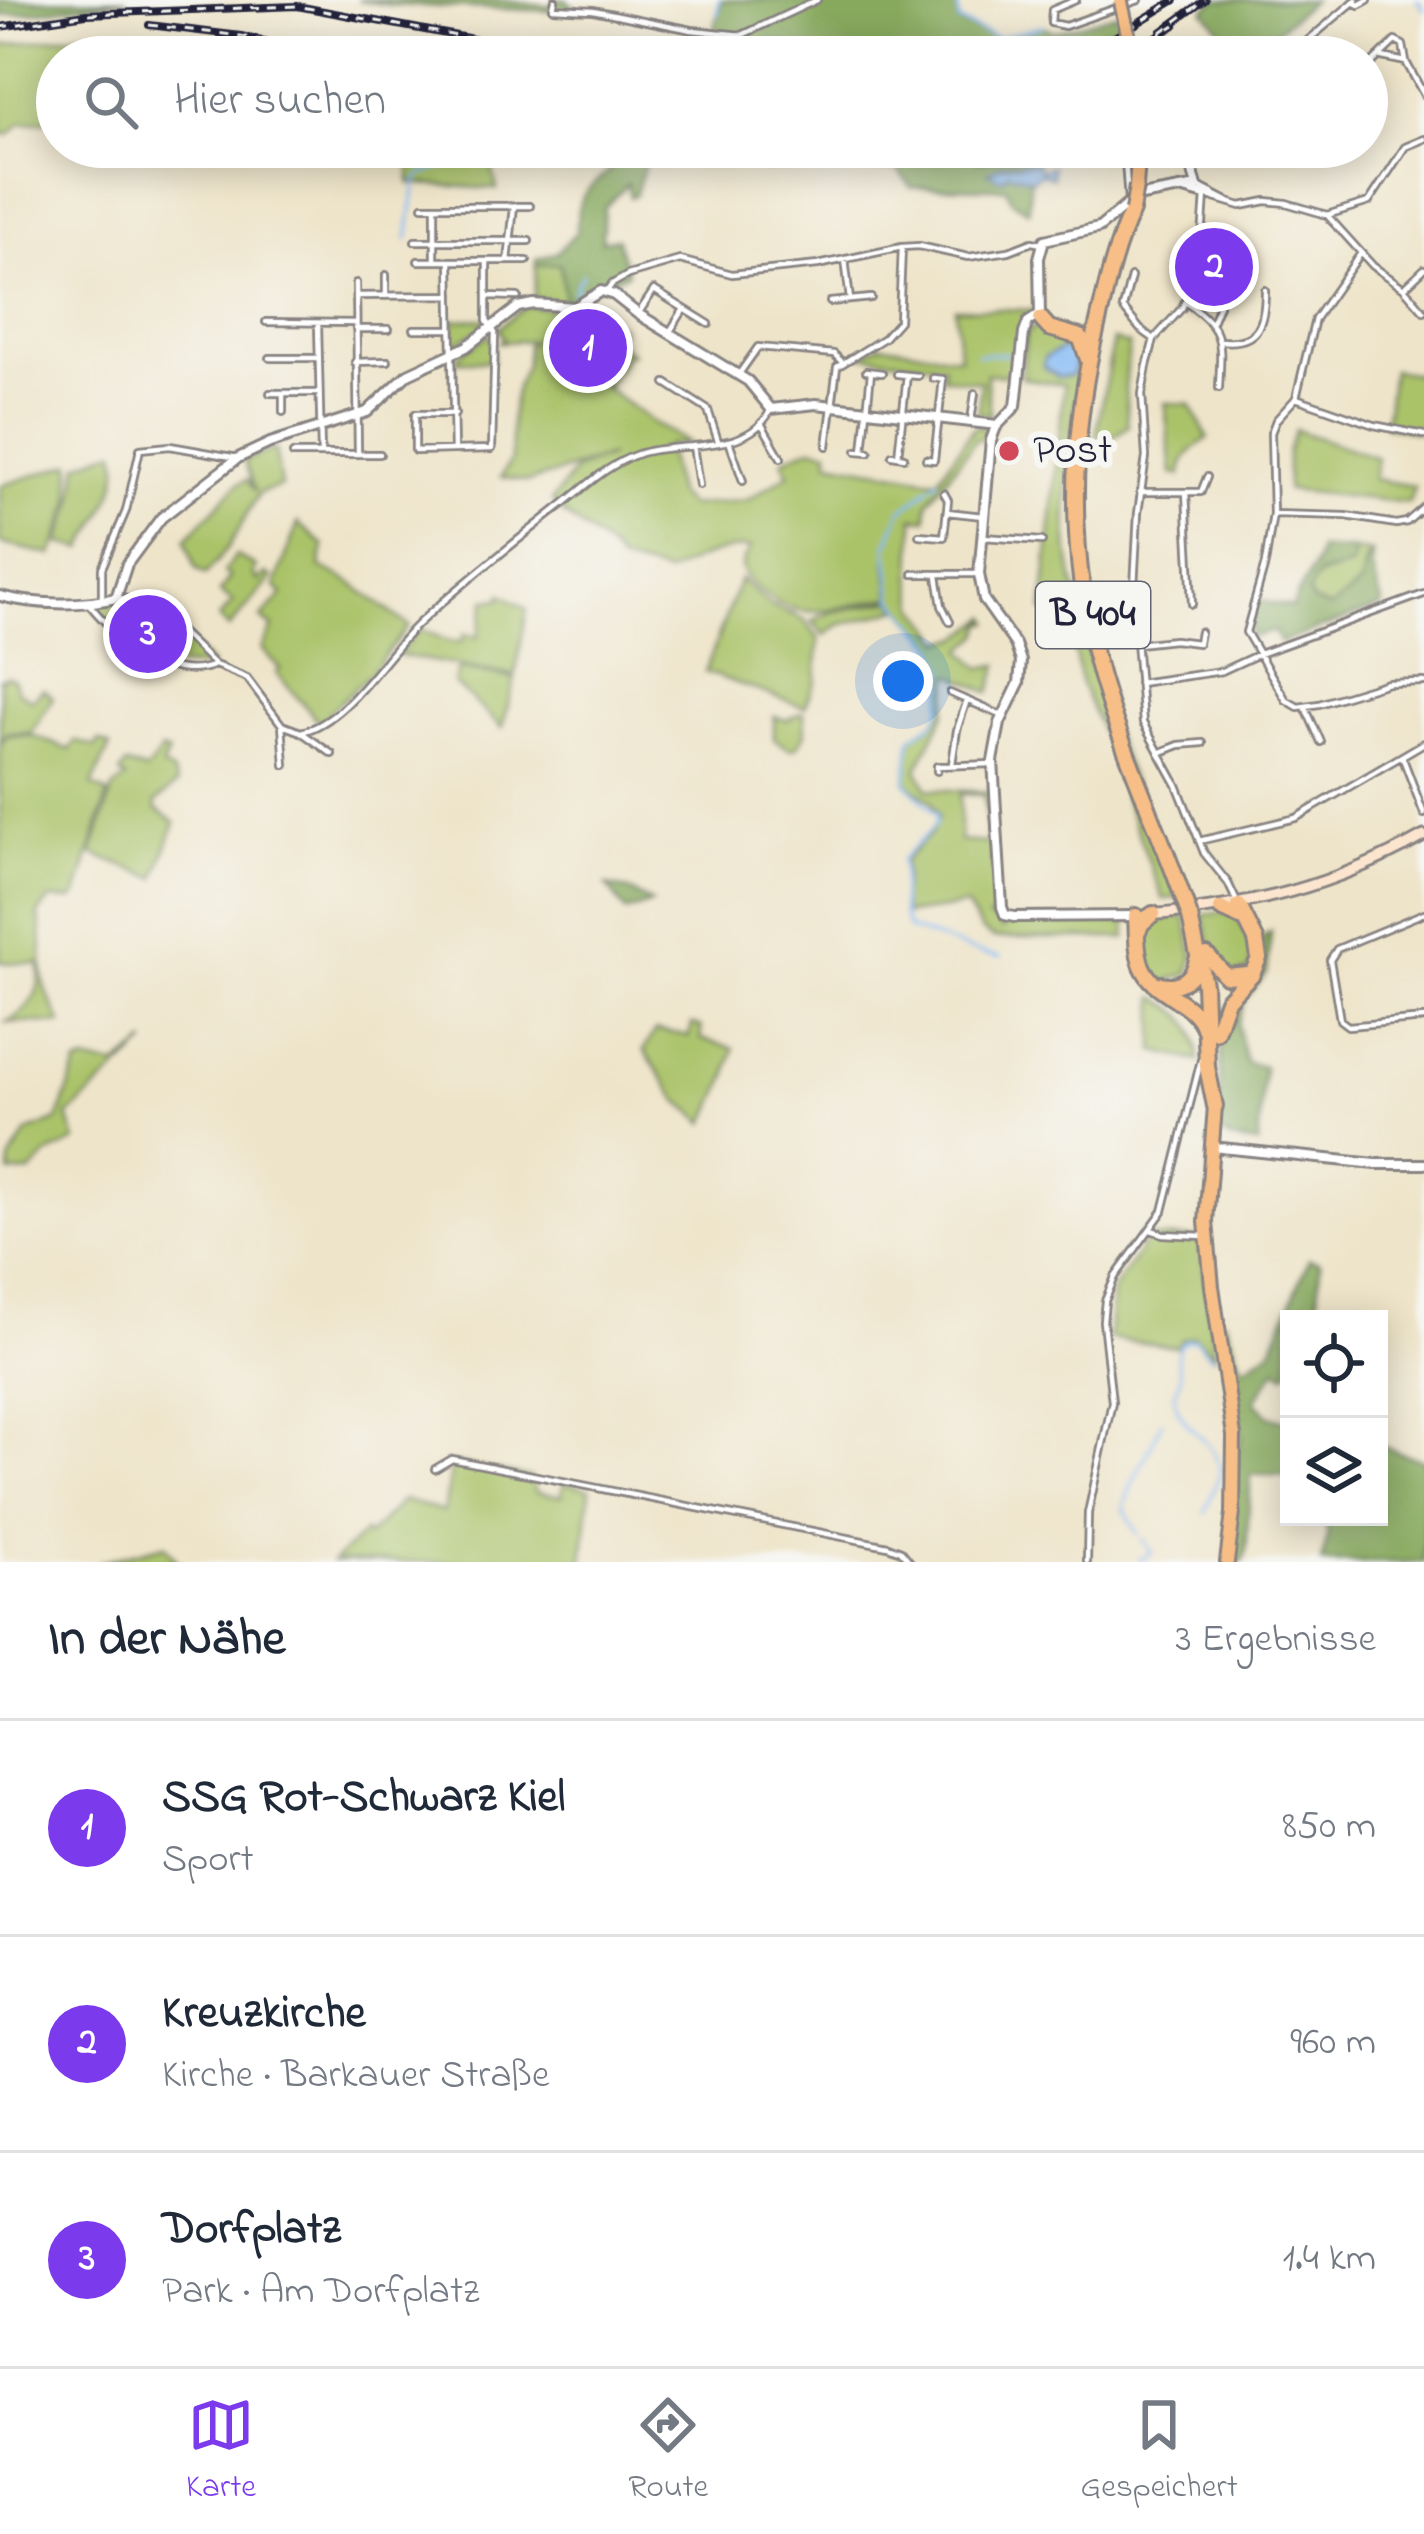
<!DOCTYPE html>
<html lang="de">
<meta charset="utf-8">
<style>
:root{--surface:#fff;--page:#f6f6f7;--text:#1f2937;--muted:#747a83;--line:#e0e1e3;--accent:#7c3aed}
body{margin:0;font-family:"Indie Flower",sans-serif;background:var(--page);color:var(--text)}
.controls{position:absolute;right:36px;bottom:36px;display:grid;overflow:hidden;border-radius:0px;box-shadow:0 6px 30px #0003}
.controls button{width:108px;height:108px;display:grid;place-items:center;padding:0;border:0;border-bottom:3px solid var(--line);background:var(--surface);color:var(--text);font:60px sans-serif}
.you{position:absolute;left:903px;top:681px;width:42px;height:42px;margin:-30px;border:9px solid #fff;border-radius:50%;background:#1a73e8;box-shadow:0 0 0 18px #1a73e833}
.badge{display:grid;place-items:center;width:78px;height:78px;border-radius:50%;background:var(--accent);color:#fff;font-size:39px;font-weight:700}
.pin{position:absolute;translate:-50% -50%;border:6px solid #fff;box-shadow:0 3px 12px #0006}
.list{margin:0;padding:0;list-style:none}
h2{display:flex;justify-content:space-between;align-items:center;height:156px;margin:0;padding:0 48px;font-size:51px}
h2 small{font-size:39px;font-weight:400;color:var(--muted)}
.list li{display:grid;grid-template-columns:78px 1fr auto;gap:36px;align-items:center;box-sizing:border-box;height:216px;padding:0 48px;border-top:3px solid var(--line)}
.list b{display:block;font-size:45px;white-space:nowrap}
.list p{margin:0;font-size:39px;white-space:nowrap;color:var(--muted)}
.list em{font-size:39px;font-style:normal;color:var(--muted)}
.icon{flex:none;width:66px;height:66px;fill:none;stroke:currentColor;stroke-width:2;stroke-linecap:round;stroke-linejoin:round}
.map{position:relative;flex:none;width:1424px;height:1562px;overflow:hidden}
.search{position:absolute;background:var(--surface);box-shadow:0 6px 30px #0003;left:36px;right:36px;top:36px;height:132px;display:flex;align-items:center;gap:30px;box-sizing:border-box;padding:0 42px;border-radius:66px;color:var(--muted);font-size:45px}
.sheet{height:804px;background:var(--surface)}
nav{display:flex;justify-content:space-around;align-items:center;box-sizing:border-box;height:168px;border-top:3px solid var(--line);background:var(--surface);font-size:33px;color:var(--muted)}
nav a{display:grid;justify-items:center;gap:6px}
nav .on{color:var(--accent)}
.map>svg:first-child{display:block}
</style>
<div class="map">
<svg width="1424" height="1562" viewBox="0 0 1424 1562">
<rect width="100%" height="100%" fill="#f6f6f2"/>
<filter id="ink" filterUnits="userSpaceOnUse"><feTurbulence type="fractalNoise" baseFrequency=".00833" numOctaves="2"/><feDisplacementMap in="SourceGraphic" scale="24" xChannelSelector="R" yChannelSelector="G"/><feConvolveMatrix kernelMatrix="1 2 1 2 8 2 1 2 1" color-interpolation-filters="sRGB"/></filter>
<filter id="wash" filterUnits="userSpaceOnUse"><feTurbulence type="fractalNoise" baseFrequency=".004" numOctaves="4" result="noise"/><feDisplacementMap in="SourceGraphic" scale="48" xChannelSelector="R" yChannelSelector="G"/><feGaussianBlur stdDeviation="2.7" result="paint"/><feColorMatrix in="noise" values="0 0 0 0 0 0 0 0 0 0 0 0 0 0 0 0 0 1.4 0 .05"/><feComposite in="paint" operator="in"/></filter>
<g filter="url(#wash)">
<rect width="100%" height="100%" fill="#eee4c9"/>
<path fill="#aac369" stroke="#667252" stroke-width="3" fill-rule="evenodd" d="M99,31l39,3 3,17 -3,6h-81v63l-36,3 -12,12 -9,-3v-86z
M411,147h76l10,42 -87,-6z
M977,147h126l-1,5 -125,10z
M560,264l5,38 -31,-4 2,-33z
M526,306l30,3 -3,5 9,6 8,-10 12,-4 39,21 -7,14 17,12 -5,1 -19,32 -39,-26 84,62 36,21 -22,2 10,49 13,12 58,-6 42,-26 -7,-14 29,-13 18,3v11l108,19 36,-52 5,-3 6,3v12l-8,-1 -48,63 -1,17 -13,-1 -2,58 5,30 26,35 18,-4 28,-20 2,5 -7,2 -4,11 -17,15 18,18 18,-3 -9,28 -36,-18 -4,1 -4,35 -29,58 11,20 60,3 8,120 -7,6 9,3 3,8 14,-9 111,1v17h-133l-12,-8 -15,-24 -61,8c-8,-18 3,-33 -2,-52l29,-30 7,-16 -8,-15 -25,-19 5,-44 23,-16 7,-12 4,-38 -9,-25 -43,-49 -6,-43 4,42c-56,9 -90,32 -136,-11 -18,-16 -15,-19 -5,-38 -20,-3 -63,14 -82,26l-49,-13c-12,-21 -51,-38 -67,-60l23,-31 35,-14 -82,26 -27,-5 10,-17v-43l5,-30 10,-23 1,-19 5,-4 -34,1 6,-3 -6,-11zM960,794l24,1 4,48 -28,-2z
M955,308l77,2 -6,10 -10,56 -30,-2 4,41 -12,-2 3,-31 -38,-5v-12l-81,-10 19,-11 78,13z
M485,319l1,6 -34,21 1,-26z
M1038,324l36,13 10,19c-15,74 -28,174 -4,250l-12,1 -8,-7 6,9 14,-1 -1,11 24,88 75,191 -15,1 -40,-105 3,-4 -45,-106 -14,-71 -24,-2 21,-226 -42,-7 4,-45z
M489,335l4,2v24h-36l2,-7z
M1113,340l16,5 -4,44 3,37 -13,10h-19z
M1392,370l32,5v58l-39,-7z
M1165,403l25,1 18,34c-13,10 -27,18 -27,37l-9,-1z
M1295,430l82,28 -4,21 41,7 -5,17 -122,-13v-38z
M275,449l6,37 -22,7 -30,54 -24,28 -10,-8 -9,-28 52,-55 9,-4 8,12 -11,-32z
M115,450c14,29 -19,73 -32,99l-23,-6 14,-40 5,-39z
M72,463l-1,39 -19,53 -52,-12v-57z
M298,523l26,23 -4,21 30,15 59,44 -40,49 -50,47 -43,-49 4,-4 -18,-20 11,-22 -12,-8 22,-25 -8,-8z
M1354,550l18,3 -7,10 -4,21 -30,24 -18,-6 -5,-9c5,-22 26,-20 44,-27z
M236,555l20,12 -3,7 5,7 8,-7 6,4 -43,50 -10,-10 14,-16 -13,-10 10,-15 -6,-5z
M740,579l30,26 34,14 15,20 -3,42 -11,26 -100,-35z
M502,594l25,15 -12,67 -117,-21 22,-26 28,12 14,1 2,-8 14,3 8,-37 15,-1z
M116,600l26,2 10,6 59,56c-47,15 -92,-28 -121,-61z
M892,600l8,9 -61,16 -14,10 -13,-14 19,-9z
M458,668l57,11 -13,49 -48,-45z
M7,676l6,3 5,12 14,9 11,-11 10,8 -21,36h-25l-7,9v-63z
M801,713h3l1,21 -8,13 -7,2 -16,-10v-22l13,3z
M7,736h26l37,14 5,-9 21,6 3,-6 11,5 -18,39 16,9 -31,101 -5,5 -22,-1 -12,15c7,23 1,48 7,72 3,12 12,26 17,38l-55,-2c25,-13 37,-32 31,-61v3l-38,-2v-217z
M161,750l7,3 -6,14 10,5 5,12 -21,18v7l19,13 -19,56 -64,-24 21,-65 13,-11 -6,-5 6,-8 20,6z
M1226,912l10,3 20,36 -7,19 -15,5 -21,-19 -10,-41z
M1185,916l9,39 -5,19 -26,8c-21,-18 -22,-33 -18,-60z
M1156,997c31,17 41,28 43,64l-44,-10z
M692,1024l9,3v12l33,9 -7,28 -21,47 -28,-23 -34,-50 12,-20 33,6z
M147,1043l-79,73 8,25 -29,14 -17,18h-20v-12l17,-29 31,-12 19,-55 9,-3 31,4z
M1148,1238h52l15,116 -21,-18 -12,4 -6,7 -67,-8 3,-48z
M452,1463l78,14 6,15 25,4 3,-14 26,7 -7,73h-250l31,-29 4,3 35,-36 41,12z
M165,1545l13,17h-79z"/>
<path fill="#87a95d" stroke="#54664c" stroke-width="3" d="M0,0h127l-127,16z
M357,0h148l46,6 3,-6h12l16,12 -191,-7z
M721,0h201l12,7 6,-7h18l1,23 39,15 45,-12 11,6 64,-19 5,13 -61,31h-207l-144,-14z
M1216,0h97l-69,57 -40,-47z
M624,147h353l1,14 60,-4 1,5 -38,3 -11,6 26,1 14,6 -1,33 -17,-10 -6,-13 -95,-1 -14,-18h-39l-13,-8 -32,-2 -17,10h-33l-33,-14h-82l-13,40 -5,2 -2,-13 -24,24 -2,33 15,-3 10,35 -62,29 -5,-38 -24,1v-6l20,-6 21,-21c-2,-58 32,-43 47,-85z
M1319,549l35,1 -2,16 -33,9 -11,18 5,9 18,6 30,-24 4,-22 7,-9 -1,14 12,39 -103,37 -6,-12 -22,6 -2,-6 7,-31 36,8c5,-23 23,-35 26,-59z
M607,886l20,4 25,13 -26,9z
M1271,932l-4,41 -22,26 -8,25 9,39 18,4 -6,77 -28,-4 -11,-9 2,-103 1,-12 29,-37 9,-40z
M1309,1259l11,3 -2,40 -7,17h-22v52l-4,3 -8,-6 -22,33 14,15 20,6v54l-38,-2 -5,79 -3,9h-13l8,-117 4,-6 -21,-117 5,-1 15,43 5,2 25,-16z
M1379,1445l45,16v101h-103l7,-26 -3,-19h54z"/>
<path fill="#87bcf6" stroke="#546f98" stroke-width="3" d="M1034,163l7,7 11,-4v11l-11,-4 -9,6 -23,-7 -8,7 -12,-7 12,-7z
M1067,347l6,4 3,10 -4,14 -14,2 -15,-11 2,-9z"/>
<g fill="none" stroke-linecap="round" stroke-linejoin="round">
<path stroke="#87bcf6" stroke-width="3" d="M958,0l1,22 39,16 45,-12
M1417,0l7,10
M717,15l2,-15
M141,50l91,7
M422,175l45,-18
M408,239l8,-57 4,-5
M573,300l3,-15 7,-11
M977,354h31
M933,485l5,-5
M930,487l-29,24 -14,35 6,52 43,49 9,25 -4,38 -7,12 -23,16 -5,44 31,33 -1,10 -35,35c5,25 -6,45 8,69 31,9 61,24 92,28
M1205,1513l17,-45c-4,-5 -5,-11 -9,-16 -11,-19 -34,-28 -38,-53 -1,-9 6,-15 5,-26 -3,-18 -8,-32 15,-34l17,18
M1138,1534l-14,-26c9,-35 25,-53 38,-87
M1139,1561l13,-9 -9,-12"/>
</g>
</g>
<g filter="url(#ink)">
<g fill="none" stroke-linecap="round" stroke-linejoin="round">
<g stroke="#888382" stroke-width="10">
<path id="minor" d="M555,0l-2,8 40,2 99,20 50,5 75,-35
M1076,0l-24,10 -1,13 14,3 74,-26
M1353,2l6,3 9,-5
M1155,55l8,2
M1288,57l68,-57
M1382,57l24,5 18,33
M1367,68l28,-27 8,4 3,17
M1124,147l4,54
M1200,187l27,14
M423,206h107
M1327,215l42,-13 36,-55 19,-8
M415,241h114
M1361,253l-46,66 -19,79 -20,22 -5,13 2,81 -8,50 -19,68 40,68 12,7 21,-3 69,-21 36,-1
M845,259l5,41
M435,260v-54
M418,261h109
M450,261l4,189
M508,261l6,-54
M1178,271l8,-29 17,-1
M1131,277l-8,31 17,21 14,10
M1404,288l20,-19
M607,291l5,-7 16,-9 52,-15 52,14 86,-9 84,-18 17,-1 49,11 41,-6 23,-9 10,2
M356,296l95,-1
M386,296v-21
M488,296l30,1
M830,302l41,-4
M1185,302c41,27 36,40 34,86
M638,314l16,-24 55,34
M266,322l90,1
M1212,322l7,-17 -4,-8
M318,324l3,130h37l-2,-171
M356,329h33
M414,329h37
M669,333l15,-24
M1221,341c38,4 44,-18 44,-51
M270,358h49
M355,362l33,-1
M866,371l16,2
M739,374l19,-27 76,7 8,8
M897,374l21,2
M666,383l42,27 10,31
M270,393h48
M283,393v19
M1296,398l78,27 50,10
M455,414h-40v37l77,-2 3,-116 -8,-12v-60
M971,420l4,-27
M761,423l20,35
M729,441l14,40
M693,446l6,39
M827,446l10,-79 47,-29 15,-17 3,-74
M857,451l12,1
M863,451l8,-79
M293,454h28
M358,454h22
M892,455l12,2
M898,456l9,-81
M926,459l8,1 9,-81 -10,-1
M1140,492h61l6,-15
M1186,492l6,112
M947,512l36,4
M1273,514l73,2 50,8 11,-2 17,-15
M919,535l25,2 4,-37 -4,-7
M983,537l59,4
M913,574h66
M937,576l5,30 8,16
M117,598l24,2 13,6 61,59 32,13 35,47
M102,600v-32l24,-57 14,-62 30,-3 68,12
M89,604c28,34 78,81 126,61
M1137,644l37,-4 24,3 2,-11
M1139,683l83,-12 37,-17 165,-60
M950,693l53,23
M1306,709l15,33
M282,725l19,7 31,22
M282,725l3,40
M301,732c47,-10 85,-79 119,-110 46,-42 94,-79 142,-117 24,-19 47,-41 76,-51 40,-14 111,3 133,-45
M1159,753l20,-8 24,-2
M1402,756l22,58
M952,764l5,-34 10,-30
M937,771v-5l56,-2
M1199,841l97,-23 128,-75
M1237,902l-9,-19 -24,-30 -27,-68 -34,-62 -10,-117 5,-93 8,-56 -4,-63 5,-28 7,-27 28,-31 18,-42 5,-71 36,11 25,-5 20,2 41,12 46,51 31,22 20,23
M1424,913l-87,36 -7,11 10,60 8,6 76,-7
M1151,1230l12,4 41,2
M435,1469l17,-10 436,87 13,5 9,11
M1087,1562l1,-49 24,-111 -9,-81 2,-20 10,-24 48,-66 38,-151"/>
</g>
<g stroke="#888382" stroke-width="14">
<path id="tertiary" d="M1184,189l21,6
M1039,315l-11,7 -4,11 -8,73 -20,21 -5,13 -12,134 5,26 31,44 6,17 -2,22 -19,40 -7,38 9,146 3,8 9,2 121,-1
M1040,317l-1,-59 5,-18 55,-12 37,-31 61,-11 -11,-39
M0,596c35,9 81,10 116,2l11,-34 34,-46 77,-60 32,-15 97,-31 41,-38 58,-27 52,-40 15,-3 42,3 26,-16 13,4 24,19 110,67 23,28 45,-5 181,21
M1212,1147l164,17h48"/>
</g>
<g stroke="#888382" stroke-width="15">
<path id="secondary" d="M1147,915c104,-8 185,-28 277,-79"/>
</g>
<g stroke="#888382" stroke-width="18">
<path id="primary" d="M1136,186l3,-39
M1215,1106l-9,116 6,64 22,150 -1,77 -6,49"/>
</g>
<g stroke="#888382" stroke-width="20">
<path id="trunk" d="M1132,211c-20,41 -28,88 -39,132 -26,118 -23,239 14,354 22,70 54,137 78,206
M1041,319l8,9 31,9 8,22
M1221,909l22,10
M1136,916c1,16 0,35 6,50 13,31 50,31 63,64
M1190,917l14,67 3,83 8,39
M1137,933l5,-10 11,-9
M1207,955l19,21 22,-2
M1161,984c19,4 32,-5 36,-24
M1216,1032l11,-32 25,-26 7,-16 -3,-18 -17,-34"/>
</g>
<use href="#minor" stroke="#fff" stroke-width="4.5"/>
<use href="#tertiary" stroke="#fff" stroke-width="8"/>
<use href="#secondary" stroke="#fce5cf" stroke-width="9"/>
<use href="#primary" stroke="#f7be87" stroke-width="12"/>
<use href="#trunk" stroke="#f7be87" stroke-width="14"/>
<g stroke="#22223b" stroke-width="8">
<path id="rail" d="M149,25l92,11 97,21
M0,27l86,-13 211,-8 272,51
M1161,32l44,-32
M1082,57l93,-57
M1124,57l51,-32"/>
</g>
<use href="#rail" stroke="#f6f6f2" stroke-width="3" stroke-dasharray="9" stroke-linecap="butt"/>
<g stroke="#888382" stroke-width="18" stroke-linecap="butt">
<path id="primary-bridge" d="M1121,2l12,55
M1132,211l4,-25"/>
</g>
<g stroke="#888382" stroke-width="20" stroke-linecap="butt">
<path id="trunk-bridge" d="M1185,903l5,14"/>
</g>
<use href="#primary-bridge" stroke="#f7be87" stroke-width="12"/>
<use href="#trunk-bridge" stroke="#f7be87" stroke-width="14"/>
</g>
</g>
<circle fill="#d1495b" stroke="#f6f6f2" stroke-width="4.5" cx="1009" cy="451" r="12"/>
<g text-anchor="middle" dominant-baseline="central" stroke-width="12" stroke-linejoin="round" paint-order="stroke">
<rect fill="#f6f6f2" stroke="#626272" stroke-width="3" x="1036" y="582" width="114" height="66" rx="9"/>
<g font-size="39" font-weight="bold" fill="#22223b">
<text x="1093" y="615">B 404</text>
</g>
<g font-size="42" fill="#22223b" stroke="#f6f6f2" text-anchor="start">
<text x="1033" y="451">Post</text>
</g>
</g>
</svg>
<div class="controls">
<button><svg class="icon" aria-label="locate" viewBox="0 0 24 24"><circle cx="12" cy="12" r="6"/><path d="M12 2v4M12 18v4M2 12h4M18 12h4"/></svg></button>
<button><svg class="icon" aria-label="layers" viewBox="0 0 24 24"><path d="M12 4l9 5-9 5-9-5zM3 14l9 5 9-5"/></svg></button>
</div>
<div class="you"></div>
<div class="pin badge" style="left:588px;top:348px">1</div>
<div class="pin badge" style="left:1214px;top:267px">2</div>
<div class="pin badge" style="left:148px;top:634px">3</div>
<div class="search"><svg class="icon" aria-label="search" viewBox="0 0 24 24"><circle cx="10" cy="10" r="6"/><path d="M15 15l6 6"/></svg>Hier suchen</div>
</div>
<section class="sheet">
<h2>In der Nähe<small>3 Ergebnisse</small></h2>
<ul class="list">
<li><span class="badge">1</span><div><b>SSG Rot-Schwarz Kiel</b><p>Sport</p></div><em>850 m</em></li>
<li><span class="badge">2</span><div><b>Kreuzkirche</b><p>Kirche · Barkauer Straße</p></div><em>960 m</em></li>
<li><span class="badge">3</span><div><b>Dorfplatz</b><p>Park · Am Dorfplatz</p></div><em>1.4 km</em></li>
</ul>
</section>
<nav>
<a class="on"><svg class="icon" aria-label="map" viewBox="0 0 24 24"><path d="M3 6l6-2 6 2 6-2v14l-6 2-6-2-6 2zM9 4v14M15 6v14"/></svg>Karte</a>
<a><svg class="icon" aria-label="directions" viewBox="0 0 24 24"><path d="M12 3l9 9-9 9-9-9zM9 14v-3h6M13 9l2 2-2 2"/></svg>Route</a>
<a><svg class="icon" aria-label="saved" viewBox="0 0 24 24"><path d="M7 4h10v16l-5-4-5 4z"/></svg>Gespeichert</a>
</nav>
